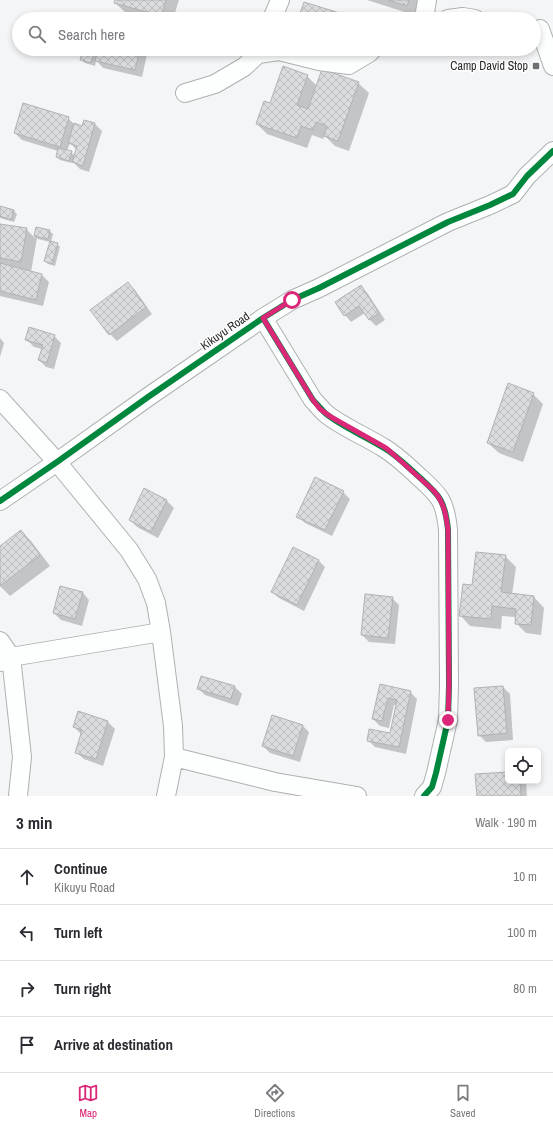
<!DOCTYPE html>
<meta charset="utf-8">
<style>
:root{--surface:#fff;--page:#f7f7f7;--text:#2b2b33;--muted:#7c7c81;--line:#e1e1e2;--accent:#db2777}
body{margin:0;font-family:"Archivo Narrow",sans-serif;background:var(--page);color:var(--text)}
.controls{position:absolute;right:12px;bottom:12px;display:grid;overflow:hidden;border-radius:6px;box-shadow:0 2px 6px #0003}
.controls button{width:36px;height:36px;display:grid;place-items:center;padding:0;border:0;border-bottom:1px solid var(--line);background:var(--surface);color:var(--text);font:20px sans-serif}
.stop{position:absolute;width:12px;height:12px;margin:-9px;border:3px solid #db2777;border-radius:50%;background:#fff}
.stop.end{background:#db2777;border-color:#fff;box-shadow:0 1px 4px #0008}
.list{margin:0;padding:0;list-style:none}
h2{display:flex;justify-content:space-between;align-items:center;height:52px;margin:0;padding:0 16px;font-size:17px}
h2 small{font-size:13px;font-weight:400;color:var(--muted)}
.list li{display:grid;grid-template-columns:26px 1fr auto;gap:12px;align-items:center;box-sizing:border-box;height:56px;padding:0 16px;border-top:1px solid var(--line)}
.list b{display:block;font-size:15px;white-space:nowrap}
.list p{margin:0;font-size:13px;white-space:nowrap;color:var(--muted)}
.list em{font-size:13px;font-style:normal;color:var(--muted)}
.icon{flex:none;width:22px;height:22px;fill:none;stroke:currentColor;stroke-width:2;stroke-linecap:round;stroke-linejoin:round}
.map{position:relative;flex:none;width:553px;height:796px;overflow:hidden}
.search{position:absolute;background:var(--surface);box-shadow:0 2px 6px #0003;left:12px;right:12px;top:12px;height:44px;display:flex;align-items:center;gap:10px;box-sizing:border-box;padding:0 14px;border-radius:22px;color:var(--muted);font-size:15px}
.sheet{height:276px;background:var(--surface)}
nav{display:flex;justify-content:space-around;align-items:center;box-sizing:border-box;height:56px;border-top:1px solid var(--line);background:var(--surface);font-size:11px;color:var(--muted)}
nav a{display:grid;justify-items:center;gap:2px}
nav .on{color:var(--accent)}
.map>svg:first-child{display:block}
</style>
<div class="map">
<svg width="553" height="796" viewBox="0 0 553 796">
<defs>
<pattern id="building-cross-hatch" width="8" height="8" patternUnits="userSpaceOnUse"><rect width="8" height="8" fill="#dbdcdd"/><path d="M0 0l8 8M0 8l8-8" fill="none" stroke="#bcbdbe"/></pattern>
</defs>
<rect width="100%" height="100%" fill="#f4f5f7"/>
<path fill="#0003" fill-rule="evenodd" d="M116,0h63l-6,19h-26l-21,-6 -11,-10z
M367,0h56l-6,16z
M99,49h48l1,1 -6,27 -39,-9 -7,-8 -1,6 -10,-3 -4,-4 3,-8 10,3 3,3z
M307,76l10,10 41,-3 11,10 -20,58 -14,-5 -10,-10 -2,3 -11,-4 -5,13 -40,-14 -10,-10 13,-19z
M68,118l7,7 8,2 2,-6 10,3 7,7 -13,41 -9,-3 -7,-7 -1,1 -12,-3 -3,-3 1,-6 -36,-11 -7,-7zM70,143l7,7 -2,6 -4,-4 -4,-1z
M0,207l14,4 3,3 -3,8 -14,-4z
M0,225l26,4 9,9 2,-10 12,3 4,3 -2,8 6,2 3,3 -5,19 -7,-2 -3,-3 5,-19 -12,-3 -1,-1 -6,34 11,3 7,7 -6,24 -43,-10z
M128,283l7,7 17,24 -35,27 -7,-7z
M361,287l7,7 17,26 -9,6 -7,-7 -4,-6 -14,9 -6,-7z
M54,336l7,7 -7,26 -8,-2 -7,-7 3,-11 -8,-2 -7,-7z
M0,338l4,5 -4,14z
M533,394l10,10 -20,58 -24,-9 -11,-10z
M145,490l22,11 7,7 -16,30 -21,-11 -7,-7z
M343,492l7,7 -18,37 -27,-13 -7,-7z
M21,531l10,10 19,25 -40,30 -10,-10v-39z
M505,556l11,11 -4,28 22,2 10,11 -3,27 -15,-2 -10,-10v-6l-14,-1 -1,13 -31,-3 -10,-11 12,-29z
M318,560l7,7 -21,44 -25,-13 -7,-6z
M83,593l6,7 -7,26 -21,-6 -7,-7z
M392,598l7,7 -4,39 -26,-2 -7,-7z
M202,677l33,10 7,7 -4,12 -33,-11 -7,-7z
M381,685l29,7 7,7 -11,55 -31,-7 -7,-7 23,-6 6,-29h-3l-5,23 -9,-2 -7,-7z
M503,687l7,7 3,46 -27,2 -7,-7z
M108,722l7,7 -12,37 -19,-7 -7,-6 4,-19 -7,-7z
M302,725l7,7 -9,30 -30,-9 -7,-7z
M508,773v8h18l1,15h-49z"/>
<path fill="url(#building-cross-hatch)" stroke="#b1b2b3" d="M115,0h51l-5,16 -47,-13z
M388,0h21l-2,6z
M304,2l42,13 -1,4h-47z
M97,15l13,4h-14z
M83,49l11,4 -3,10 -11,-3z
M98,49h42l-5,21 -40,-9z
M283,66l25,9 -11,30 11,4 14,-40 37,13 -21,59 -14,-5 3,-10 -11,-4 -3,8 -12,-4 -4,12 -41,-14 8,-23 6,2z
M23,103l46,14 -9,30 -46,-14z
M84,120l11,3 -12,43 -11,-4 5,-16 -9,-3 6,-20 8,3z
M58,148l14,3 -3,10 -13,-4z
M0,206l14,4 -3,10 -11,-4z
M0,224l27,4 -6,34 -21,-4z
M36,227l14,3 -2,9 -14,-3z
M50,241l8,2 -6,21 -8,-3z
M0,263l42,11 -6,26 -36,-9z
M128,282l18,25 -37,28 -19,-25z
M361,285l18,28 -10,7 -10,-14 -15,10 -9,-14z
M29,327l26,8 -8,28 -9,-3 5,-15 -18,-5z
M508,383l26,10 -21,59 -26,-9z
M315,477l29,14 -19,39 -29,-13z
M144,488l23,12 -16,32 -22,-12z
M21,530l19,25 -40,31v-40z
M293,547l26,13 -22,45 -26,-13z
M476,552l30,3 -5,37 33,4 -3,29 -16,-1 1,-15 -24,-3 -1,13 -32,-3 4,-32 9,1z
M60,586l23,6 -8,27 -22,-6z
M365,594l28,3 -5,41 -27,-3z
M201,676l34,10 -4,13 -34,-10z
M380,684l31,7 -12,56 -32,-6 2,-12 21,4 7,-33 -9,-2 -6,23 -10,-2z
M503,686l4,47 -29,3 -4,-48z
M78,711l30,10 -12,38 -21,-6 7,-23 -9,-3z
M272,715l31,10 -10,31 -31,-10z
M508,772v9h12l1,15h-44l-2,-22z"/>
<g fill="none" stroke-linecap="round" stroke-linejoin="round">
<g stroke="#afb0b1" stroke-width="20">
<path id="minor" d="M272,19l8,-19
M424,19l3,-19
M448,19l15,-2 12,2
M540,29l13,37
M185,93l30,-9 29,-17 14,-13 21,-3 40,10 30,4 20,-12 4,-4
M263,318l50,82c4,4 8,9 12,13 17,14 40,23 59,35 12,7 23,18 33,27 22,20 28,24 31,55l1,155 -1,35 -12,53 -4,14 -8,9
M0,399l57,63 72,88 18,29 9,24 5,29 12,94 1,31 -8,39
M0,501l57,-39 91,-65 115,-79 29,-18 27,-12 129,-66 42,-17 23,-11 14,-18 26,-25
M0,641l11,16 11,100 -4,39
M0,662l11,-5 150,-25
M174,757l101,25 82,14"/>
</g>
<use href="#minor" stroke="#fdfefe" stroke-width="18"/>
<g stroke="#fff" stroke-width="8">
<path id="cycleway" d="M263,318l50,82c4,4 8,9 12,13 17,14 40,23 59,35 12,7 23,18 33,27 22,20 28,24 31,55l1,155 -1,35 -12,53 -4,14 -8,9
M0,501l57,-39 91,-65 115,-79 29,-18 27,-12 129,-66 42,-17 23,-11 14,-18 26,-25"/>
</g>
<use href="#cycleway" stroke="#00873e" stroke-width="6"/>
</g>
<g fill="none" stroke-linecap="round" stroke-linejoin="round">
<path stroke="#db2777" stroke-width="5" d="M292,300l-29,18 50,82 7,9 11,8 55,31 7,6 40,36c11,12 13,24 15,40l1,155 -1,35"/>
</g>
<rect fill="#6f7072" stroke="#fff" stroke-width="1.5" x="532" y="62" width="8" height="8" rx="2"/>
<g text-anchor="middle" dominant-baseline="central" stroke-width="3" stroke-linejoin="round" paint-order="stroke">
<g font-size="12" fill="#28282a" stroke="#fff" text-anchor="end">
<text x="528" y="66">Camp David Stop</text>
</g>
<g font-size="12" fill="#28282a" stroke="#fff">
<text transform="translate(225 331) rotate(-35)">Kikuyu Road</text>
</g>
</g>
</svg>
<div class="controls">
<button><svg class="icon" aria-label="locate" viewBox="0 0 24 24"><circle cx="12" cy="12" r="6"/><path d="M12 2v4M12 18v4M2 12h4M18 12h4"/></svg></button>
</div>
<div class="stop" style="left:292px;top:300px"></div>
<div class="stop end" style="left:448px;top:720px"></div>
<div class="search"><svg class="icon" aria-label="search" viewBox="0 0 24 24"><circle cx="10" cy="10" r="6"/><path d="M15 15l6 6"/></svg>Search here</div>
</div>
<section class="sheet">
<h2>3 min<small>Walk · 190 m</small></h2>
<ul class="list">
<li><svg class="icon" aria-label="ahead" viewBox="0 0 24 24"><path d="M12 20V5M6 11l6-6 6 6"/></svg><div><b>Continue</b><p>Kikuyu Road</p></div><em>10 m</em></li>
<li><svg class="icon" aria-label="left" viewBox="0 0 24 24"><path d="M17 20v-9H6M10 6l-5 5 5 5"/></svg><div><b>Turn left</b></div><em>100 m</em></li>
<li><svg class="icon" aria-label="right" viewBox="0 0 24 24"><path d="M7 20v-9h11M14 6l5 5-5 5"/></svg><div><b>Turn right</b></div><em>80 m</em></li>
<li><svg class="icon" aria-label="arrive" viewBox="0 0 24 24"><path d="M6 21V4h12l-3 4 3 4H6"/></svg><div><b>Arrive at destination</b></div></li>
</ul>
</section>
<nav>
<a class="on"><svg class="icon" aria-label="map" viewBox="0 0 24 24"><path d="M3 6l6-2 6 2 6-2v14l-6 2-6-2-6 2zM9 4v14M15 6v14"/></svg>Map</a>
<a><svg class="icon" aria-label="directions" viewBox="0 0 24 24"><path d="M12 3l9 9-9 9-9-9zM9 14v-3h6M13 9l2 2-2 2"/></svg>Directions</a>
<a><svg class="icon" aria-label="saved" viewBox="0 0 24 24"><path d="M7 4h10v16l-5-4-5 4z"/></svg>Saved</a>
</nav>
